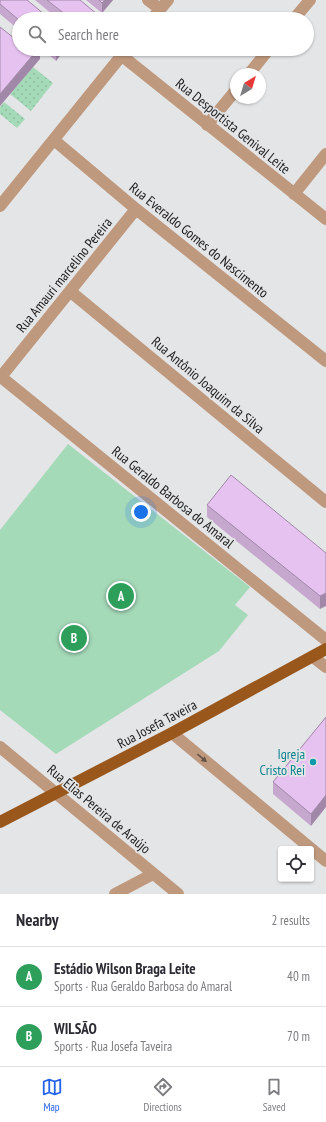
<!DOCTYPE html>
<meta charset="utf-8">
<style>
:root{--surface:#fff;--page:#f7f7f7;--text:#2b2b33;--muted:#7c7c81;--line:#e1e1e2;--accent:#2563eb}
body{margin:0;font-family:"PT Sans Narrow",sans-serif;background:var(--page);color:var(--text)}
.controls{position:absolute;right:12px;bottom:12px;display:grid;overflow:hidden;border-radius:4px;box-shadow:0 1px 3px #0004}
.controls button{width:36px;height:36px;display:grid;place-items:center;padding:0;border:0;border-bottom:1px solid var(--line);background:var(--surface);color:var(--text);font:20px sans-serif}
.compass{position:absolute;left:230px;top:68px;width:36px;height:36px;border-radius:50%;background:var(--surface);box-shadow:0 1px 3px #0004;rotate:38deg}
.you{position:absolute;left:141px;top:512px;width:14px;height:14px;margin:-10px;border:3px solid #fff;border-radius:50%;background:#1a73e8;box-shadow:0 0 0 6px #1a73e833}
.badge{display:grid;place-items:center;width:26px;height:26px;border-radius:50%;background:var(--accent);color:#fff;font-size:13px;font-weight:700}
.pin{position:absolute;translate:-50% -50%;border:2px solid #fff;box-shadow:0 1px 4px #0006}
.list{margin:0;padding:0;list-style:none}
h2{display:flex;justify-content:space-between;align-items:center;height:52px;margin:0;padding:0 16px;font-size:17px}
h2 small{font-size:13px;font-weight:400;color:var(--muted)}
.list li{display:grid;grid-template-columns:26px 1fr auto;gap:12px;align-items:center;box-sizing:border-box;height:60px;padding:0 16px;border-top:1px solid var(--line)}
.list b{display:block;font-size:15px;white-space:nowrap}
.list p{margin:0;font-size:13px;white-space:nowrap;color:var(--muted)}
.list em{font-size:13px;font-style:normal;color:var(--muted)}
.icon{flex:none;width:22px;height:22px;fill:none;stroke:currentColor;stroke-width:2;stroke-linecap:round;stroke-linejoin:round}
.map{position:relative;flex:none;width:326px;height:894px;overflow:hidden}
.search{position:absolute;background:var(--surface);box-shadow:0 1px 3px #0004;left:12px;right:12px;top:12px;height:44px;display:flex;align-items:center;gap:10px;box-sizing:border-box;padding:0 14px;border-radius:22px;color:var(--muted);font-size:15px}
.sheet{height:172px;background:var(--surface)}
nav{display:flex;justify-content:space-around;align-items:center;box-sizing:border-box;height:56px;border-top:1px solid var(--line);background:var(--surface);font-size:11px;color:var(--muted)}
nav a{display:grid;justify-items:center;gap:2px}
nav .on{color:var(--accent)}
.map>svg:first-child{display:block}
</style>
<div class="map">
<svg width="326" height="894" viewBox="0 0 326 894">
<defs>
<pattern id="garden-dots" width="8" height="8" patternUnits="userSpaceOnUse"><rect width="8" height="8" fill="#a5dab9"/><path d="M2 2h.1M6 6h.1" fill="none" stroke="#8dba9e" stroke-width="1.8" stroke-linecap="round"/></pattern>
</defs>
<rect width="100%" height="100%" fill="#e4e5e7"/>
<path fill="#a5dab9" d="M68,444l182,143 -15,18 13,10 -29,36 -163,103 -56,-44v-180z"/>
<path fill="url(#garden-dots)" d="M33,67l20,16 -22,28 -21,-17z
M4,102l21,17 -8,9 -17,-14v-7z"/>
<g fill="none" stroke-linecap="round" stroke-linejoin="round">
<path stroke="#bf997e" stroke-width="12" d="M148,0l12,9
M152,19l16,-19
M294,19l16,-19
M121,55l205,164
M249,74l20,-25
M207,125l29,-35
M54,140l82,69 190,152
M294,194l32,-40
M0,206l126,-156
M71,292l255,210
M1,377l325,263
M0,378l136,-169
M313,657l13,10
M172,733l154,128
M0,747l178,147
M115,894l38,-20"/>
<path stroke="#9a571c" stroke-width="12" d="M0,822l172,-89 154,-84"/>
</g>
<path fill="#c6a7ce" d="M0,0l19,19v11l-19,-16z
M35,0h45l17,19h-39z
M86,0h27l-11,13z
M42,49h23l-9,12z
M207,505l119,48 -6,56 -113,-92z
M326,717l-15,109 -38,-32v-12z"/>
<path fill="#a188a8" d="M105,0h8l-11,13v-10z
M97,14v5h-4z
M38,49h2v10l-40,47v-12z
M57,49h8l-9,12v-11z
M326,593v13l-6,3v-13z
M326,795v12l-15,19v-12z"/>
<path fill="#e6c2f0" stroke="#a188a8" d="M0,0h27l23,19h-31v1l-19,-16z
M47,0h33l17,14 -4,5h-22z
M99,0h6l-3,3z
M0,27l19,15v7h19l-38,45z
M231,475l95,78v40l-6,3 -113,-91z
M326,717v78l-15,19 -38,-32z"/>
<defs><path id="oneway-solid" d="M-6-.8H1V-3.2L6.5 0L1 3.2V.8H-6Z"/></defs>
<use fill="#645348" href="#oneway-solid" transform="translate(202 758) rotate(40)"/>
<circle fill="#0f9aa8" stroke="#e4e5e7" stroke-width="1.5" cx="313" cy="762" r="4"/>
<g text-anchor="middle" dominant-baseline="central" stroke-width="3.5" stroke-linejoin="round" paint-order="stroke">
<g font-size="14" fill="#1a1a1b" stroke="#e4e5e7">
<text transform="translate(233 126) rotate(39)">Rua Desportista Genival Leite</text>
<text transform="translate(199 240) rotate(39)">Rua Everaldo Gomes do Nascimento</text>
<text transform="translate(64 275) rotate(-51)">Rua Amauri marcelino Pereira</text>
<text transform="translate(208 385) rotate(40)">Rua Antônio Joaquim da Silva</text>
<text transform="translate(173 497) rotate(39)">Rua Geraldo Barbosa do Amaral</text>
<text transform="translate(157 724) rotate(-28)">Rua Josefa Taveira</text>
<text transform="translate(99 809) rotate(40)">Rua Elias Pereira de Araújo</text>
</g>
<g font-size="14" fill="#0d838f" stroke="#e4e5e7" text-anchor="end">
<text x="305" y="754">Igreja<tspan x="305" dy="16">Cristo Rei</tspan></text>
</g>
</g>
</svg>
<div class="controls">
<button><svg class="icon" aria-label="locate" viewBox="0 0 24 24"><circle cx="12" cy="12" r="6"/><path d="M12 2v4M12 18v4M2 12h4M18 12h4"/></svg></button>
</div>
<svg class="compass" viewBox="-18 -18 36 36"><path d="M0-13l5 13h-10z" fill="#e53935"/><path d="M0 13l5-13h-10z" fill="#7c7c81"/></svg>
<div class="you"></div>
<div class="pin badge" style="left:121px;top:596px;background:#2e9e5b">A</div>
<div class="pin badge" style="left:74px;top:638px;background:#2e9e5b">B</div>
<div class="search"><svg class="icon" aria-label="search" viewBox="0 0 24 24"><circle cx="10" cy="10" r="6"/><path d="M15 15l6 6"/></svg>Search here</div>
</div>
<section class="sheet">
<h2>Nearby<small>2 results</small></h2>
<ul class="list">
<li><span class="badge" style="background:#2e9e5b">A</span><div><b>Estádio Wilson Braga Leite</b><p>Sports · Rua Geraldo Barbosa do Amaral</p></div><em>40 m</em></li>
<li><span class="badge" style="background:#2e9e5b">B</span><div><b>WILSÃO</b><p>Sports · Rua Josefa Taveira</p></div><em>70 m</em></li>
</ul>
</section>
<nav>
<a class="on"><svg class="icon" aria-label="map" viewBox="0 0 24 24"><path d="M3 6l6-2 6 2 6-2v14l-6 2-6-2-6 2zM9 4v14M15 6v14"/></svg>Map</a>
<a><svg class="icon" aria-label="directions" viewBox="0 0 24 24"><path d="M12 3l9 9-9 9-9-9zM9 14v-3h6M13 9l2 2-2 2"/></svg>Directions</a>
<a><svg class="icon" aria-label="saved" viewBox="0 0 24 24"><path d="M7 4h10v16l-5-4-5 4z"/></svg>Saved</a>
</nav>
